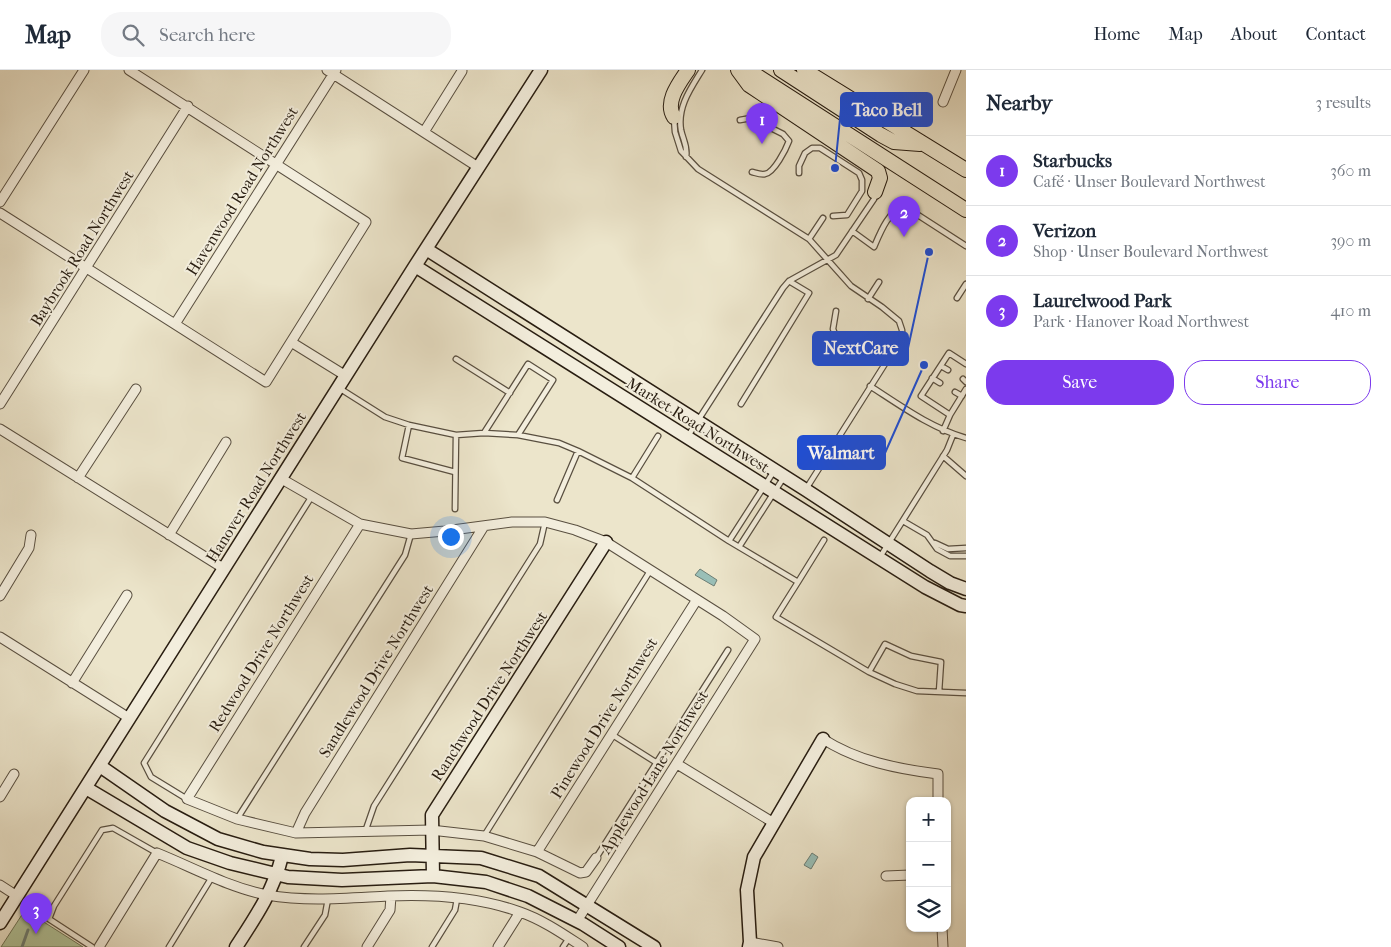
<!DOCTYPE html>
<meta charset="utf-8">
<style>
:root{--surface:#fff;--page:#f6f6f7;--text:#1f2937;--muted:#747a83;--line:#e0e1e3;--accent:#7c3aed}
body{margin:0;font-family:"IM FELL French Canon",serif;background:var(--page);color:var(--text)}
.controls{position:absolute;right:15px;bottom:15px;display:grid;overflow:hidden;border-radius:10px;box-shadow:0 1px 4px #0004}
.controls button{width:45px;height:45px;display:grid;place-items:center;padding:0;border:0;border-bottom:1px solid var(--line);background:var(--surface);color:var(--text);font:25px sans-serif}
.you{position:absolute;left:450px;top:466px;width:18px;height:18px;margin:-12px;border:4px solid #fff;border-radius:50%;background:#1a73e8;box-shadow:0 0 0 8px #1a73e833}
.badge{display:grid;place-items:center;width:32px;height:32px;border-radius:50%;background:var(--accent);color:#fff;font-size:16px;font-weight:700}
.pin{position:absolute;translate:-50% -41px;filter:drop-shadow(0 1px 2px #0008)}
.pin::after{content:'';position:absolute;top:26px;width:18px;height:15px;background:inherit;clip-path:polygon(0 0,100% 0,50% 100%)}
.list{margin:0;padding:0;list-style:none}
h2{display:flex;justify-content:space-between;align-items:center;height:65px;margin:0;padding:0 20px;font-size:21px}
h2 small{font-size:16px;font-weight:400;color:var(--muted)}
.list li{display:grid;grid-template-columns:32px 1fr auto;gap:15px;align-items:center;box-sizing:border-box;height:70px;padding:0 20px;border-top:1px solid var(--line)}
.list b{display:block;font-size:19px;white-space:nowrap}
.list p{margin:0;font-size:16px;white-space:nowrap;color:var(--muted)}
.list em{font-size:16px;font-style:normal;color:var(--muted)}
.actions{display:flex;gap:10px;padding:15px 20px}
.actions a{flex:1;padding:11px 0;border:1px solid var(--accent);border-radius:20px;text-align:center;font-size:18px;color:var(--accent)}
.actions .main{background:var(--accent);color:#fff}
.icon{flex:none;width:28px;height:28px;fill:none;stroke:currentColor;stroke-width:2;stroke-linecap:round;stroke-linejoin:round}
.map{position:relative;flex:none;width:966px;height:877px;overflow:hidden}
header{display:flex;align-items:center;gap:30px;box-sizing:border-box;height:70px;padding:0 25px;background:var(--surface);border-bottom:1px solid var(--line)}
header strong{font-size:24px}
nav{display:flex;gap:28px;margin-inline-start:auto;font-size:18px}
.search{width:350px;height:45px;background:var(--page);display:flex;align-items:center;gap:12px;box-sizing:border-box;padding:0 18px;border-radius:20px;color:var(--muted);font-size:19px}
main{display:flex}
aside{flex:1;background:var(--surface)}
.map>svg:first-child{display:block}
</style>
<header>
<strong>Map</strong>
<div class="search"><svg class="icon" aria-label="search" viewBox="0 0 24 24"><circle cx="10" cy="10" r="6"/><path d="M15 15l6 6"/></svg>Search here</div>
<nav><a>Home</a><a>Map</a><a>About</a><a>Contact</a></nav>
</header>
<main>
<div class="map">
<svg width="966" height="877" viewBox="0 0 966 877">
<rect width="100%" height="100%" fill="#ece5cb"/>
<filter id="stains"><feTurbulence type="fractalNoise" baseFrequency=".004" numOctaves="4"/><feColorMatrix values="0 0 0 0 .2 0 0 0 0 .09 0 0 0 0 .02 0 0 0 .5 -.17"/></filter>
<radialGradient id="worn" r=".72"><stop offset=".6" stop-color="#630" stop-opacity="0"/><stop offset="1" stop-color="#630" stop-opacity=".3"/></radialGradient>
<path fill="#b2c69c" stroke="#6d7256" d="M25,840l58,37h-82z"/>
<path fill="#99bfb7" stroke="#6c7e75" d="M700,499l17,11 -3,6 -19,-11z
M812,783l6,4 -7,12 -7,-4z"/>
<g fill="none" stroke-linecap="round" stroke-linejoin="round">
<path stroke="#6c7e75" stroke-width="3" d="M22,877l6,-17"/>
<g stroke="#594f40" stroke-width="7">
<path id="lane" d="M674,49l1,13 6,19 17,18 111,70 42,47 31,21 17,14 3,9v7l-96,152
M740,50l11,-2 32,16 6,7c-3,8 -15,32 -24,33 -4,1 -9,-1 -13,-2
M686,87c2,-11 -3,-17 -5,-27 -4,-23 10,-42 21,-60
M799,103v-7l6,-13 7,-5h8l39,25 3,7v11l-15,24 -14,1
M852,161l22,16c6,-14 15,-37 30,-41l62,40
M809,169l14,-21
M957,228l9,-14
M868,229l11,-17
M836,241l-3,18 2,5 49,31
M456,289l54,34
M941,296l7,4
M932,308l8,5
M963,309l3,3
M870,316c31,20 61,42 96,52
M339,318l46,29 24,8 47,10 28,-2 34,2 41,8 19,8 54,27 97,63 69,41 -22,35 93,55 26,12 22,7 49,2
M955,322l7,4
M741,334l68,-111 -20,-12
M950,345l-29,-19 28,-43 17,11
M409,355l-7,33 53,14
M943,361l7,-16 16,-26
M484,363l44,-69 25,16 -35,55
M688,366l95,-148 6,-7 47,-26 38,-56 1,-5
M943,386l23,20
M632,408l26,-42
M557,430l21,-49
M455,439l1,-74
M903,451l24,14 10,14 13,7h16
M729,471l45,-70
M935,473l13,6 18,-1
M739,477l45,-70
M880,487l67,-107 6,-15
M798,512l26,-42
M869,602l16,-28 26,12 30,6 -2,30
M611,664l46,29
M187,729l-36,-22 -7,-14 168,-267
M237,749l168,-264 6,-21
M365,762l9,-26 166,-262 5,-22
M484,766l166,-265
M596,788l132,-208
M92,877l-43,-28 5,-13 48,-76 11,-2 44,25
M169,877l43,-70
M304,877l21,-32 3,-16
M432,877l23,-37 2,-11
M563,877l6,-9"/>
</g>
<g stroke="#594f40" stroke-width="11">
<path id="street" d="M327,0l151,97
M943,32l13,-32
M424,62l38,-61
M0,132l84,-132
M0,143l266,169 100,-160 -237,-152
M175,254l161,-254
M291,272l55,34
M0,334l188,-298
M0,359l223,139
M78,408l58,-89
M280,408l80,46 51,10 34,-3 67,-9h33l30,8 31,12 117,74 32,23 -178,282
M360,454l-173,275 50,20 59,14 135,-3 53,6 53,16 43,21 6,-1 10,-14
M169,465l57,-93
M0,526l29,-48 2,-13
M0,567l129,81
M72,613l55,-88
M823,669c34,22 75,30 115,35v27
M677,694l97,59
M0,727l14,-23
M296,763l9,-20 179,-287
M537,782l159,-251
M886,806l24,-1
M0,815l17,11
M942,858l1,19
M750,872l28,5
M99,877l58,-94c35,14 73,35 110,42 40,7 81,3 121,1 44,-2 91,1 132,16 23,8 43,22 63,35
M367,877l23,-37 1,-14
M498,877l22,-35"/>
</g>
<g stroke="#281d11" stroke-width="15">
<path id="secondary" d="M426,179l380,241 124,81 20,12 16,6
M415,196l510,321 35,18 6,1
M100,696l65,45 53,28 45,13 47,7 33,1 67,-5 71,3 58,18 115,71
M86,718l101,60 43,15 58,14 54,3 91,-4 53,6 42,14 55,28 36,23
M433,806l-1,-61 174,-273
M0,853l415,-657 126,-196
M236,877c19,-29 38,-57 46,-91
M749,877l1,-5 -3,-52 7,-33 69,-118"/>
</g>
<g stroke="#281d11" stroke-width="16">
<path id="primary" d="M738,0l11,15 129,86 2,7 -5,14
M748,0l218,140
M781,0l100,65 13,7 26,2
M804,0l162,100
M674,47c-10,-15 6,-35 14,-47"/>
</g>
<use href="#lane" stroke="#f3eedd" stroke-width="4.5"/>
<use href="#street" stroke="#f3eedd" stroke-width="9"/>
<use href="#secondary" stroke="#f3eedd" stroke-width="12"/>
<use href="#primary" stroke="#ece5cb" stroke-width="14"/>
</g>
<g text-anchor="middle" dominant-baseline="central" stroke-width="4" stroke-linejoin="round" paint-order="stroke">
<g font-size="16" fill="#281d11" stroke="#f3eedd">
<text transform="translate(242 121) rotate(-58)">Havenwood Road Northwest</text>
<text transform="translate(82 178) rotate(-58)">Baybrook Road Northwest</text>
<text transform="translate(698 355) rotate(32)">Market Road Northwest</text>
<text transform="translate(256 417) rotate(-58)">Hanover Road Northwest</text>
<text transform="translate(261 583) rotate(-58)">Redwood Drive Northwest</text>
<text transform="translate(376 601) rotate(-58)">Sandlewood Drive Northwest</text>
<text transform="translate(489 626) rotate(-57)">Ranchwood Drive Northwest</text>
<text transform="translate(604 648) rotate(-58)">Pinewood Drive Northwest</text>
<text transform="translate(654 702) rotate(-58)">Applewood Lane Northwest</text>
</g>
</g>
<path fill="none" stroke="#1d4ed8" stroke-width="2" d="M835 98L841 39M929 182L908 278M924 295L885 383"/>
<g fill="#1d4ed8" stroke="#f3eedd" stroke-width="2">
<circle cx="835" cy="98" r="5"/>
<circle cx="929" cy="182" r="5"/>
<circle cx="924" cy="295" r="5"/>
</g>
<g fill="#1d4ed8" stroke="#1d4ed8" stroke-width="2">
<rect x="841" y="23" width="91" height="33" rx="5"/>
<rect x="813" y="262" width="95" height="33" rx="5"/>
<rect x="798" y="366" width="87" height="33" rx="5"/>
</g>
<g font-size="18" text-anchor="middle" font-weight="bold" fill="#fff">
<text x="887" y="46">Taco Bell</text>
<text x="861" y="284">NextCare</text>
<text x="841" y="389">Walmart</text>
</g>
<rect width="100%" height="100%" filter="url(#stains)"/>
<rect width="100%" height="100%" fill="url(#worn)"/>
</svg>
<div class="controls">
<button>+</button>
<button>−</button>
<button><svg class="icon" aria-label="layers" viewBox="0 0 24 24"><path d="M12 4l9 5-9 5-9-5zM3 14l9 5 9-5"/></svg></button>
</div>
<div class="you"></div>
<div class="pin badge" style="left:762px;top:74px">1</div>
<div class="pin badge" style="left:904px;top:167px">2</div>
<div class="pin badge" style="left:36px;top:864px">3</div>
</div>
<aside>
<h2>Nearby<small>3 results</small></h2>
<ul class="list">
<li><span class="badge">1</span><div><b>Starbucks</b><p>Café · Unser Boulevard Northwest</p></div><em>360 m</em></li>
<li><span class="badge">2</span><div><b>Verizon</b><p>Shop · Unser Boulevard Northwest</p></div><em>390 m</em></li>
<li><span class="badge">3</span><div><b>Laurelwood Park</b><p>Park · Hanover Road Northwest</p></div><em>410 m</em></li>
</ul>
<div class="actions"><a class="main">Save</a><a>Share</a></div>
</aside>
</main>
